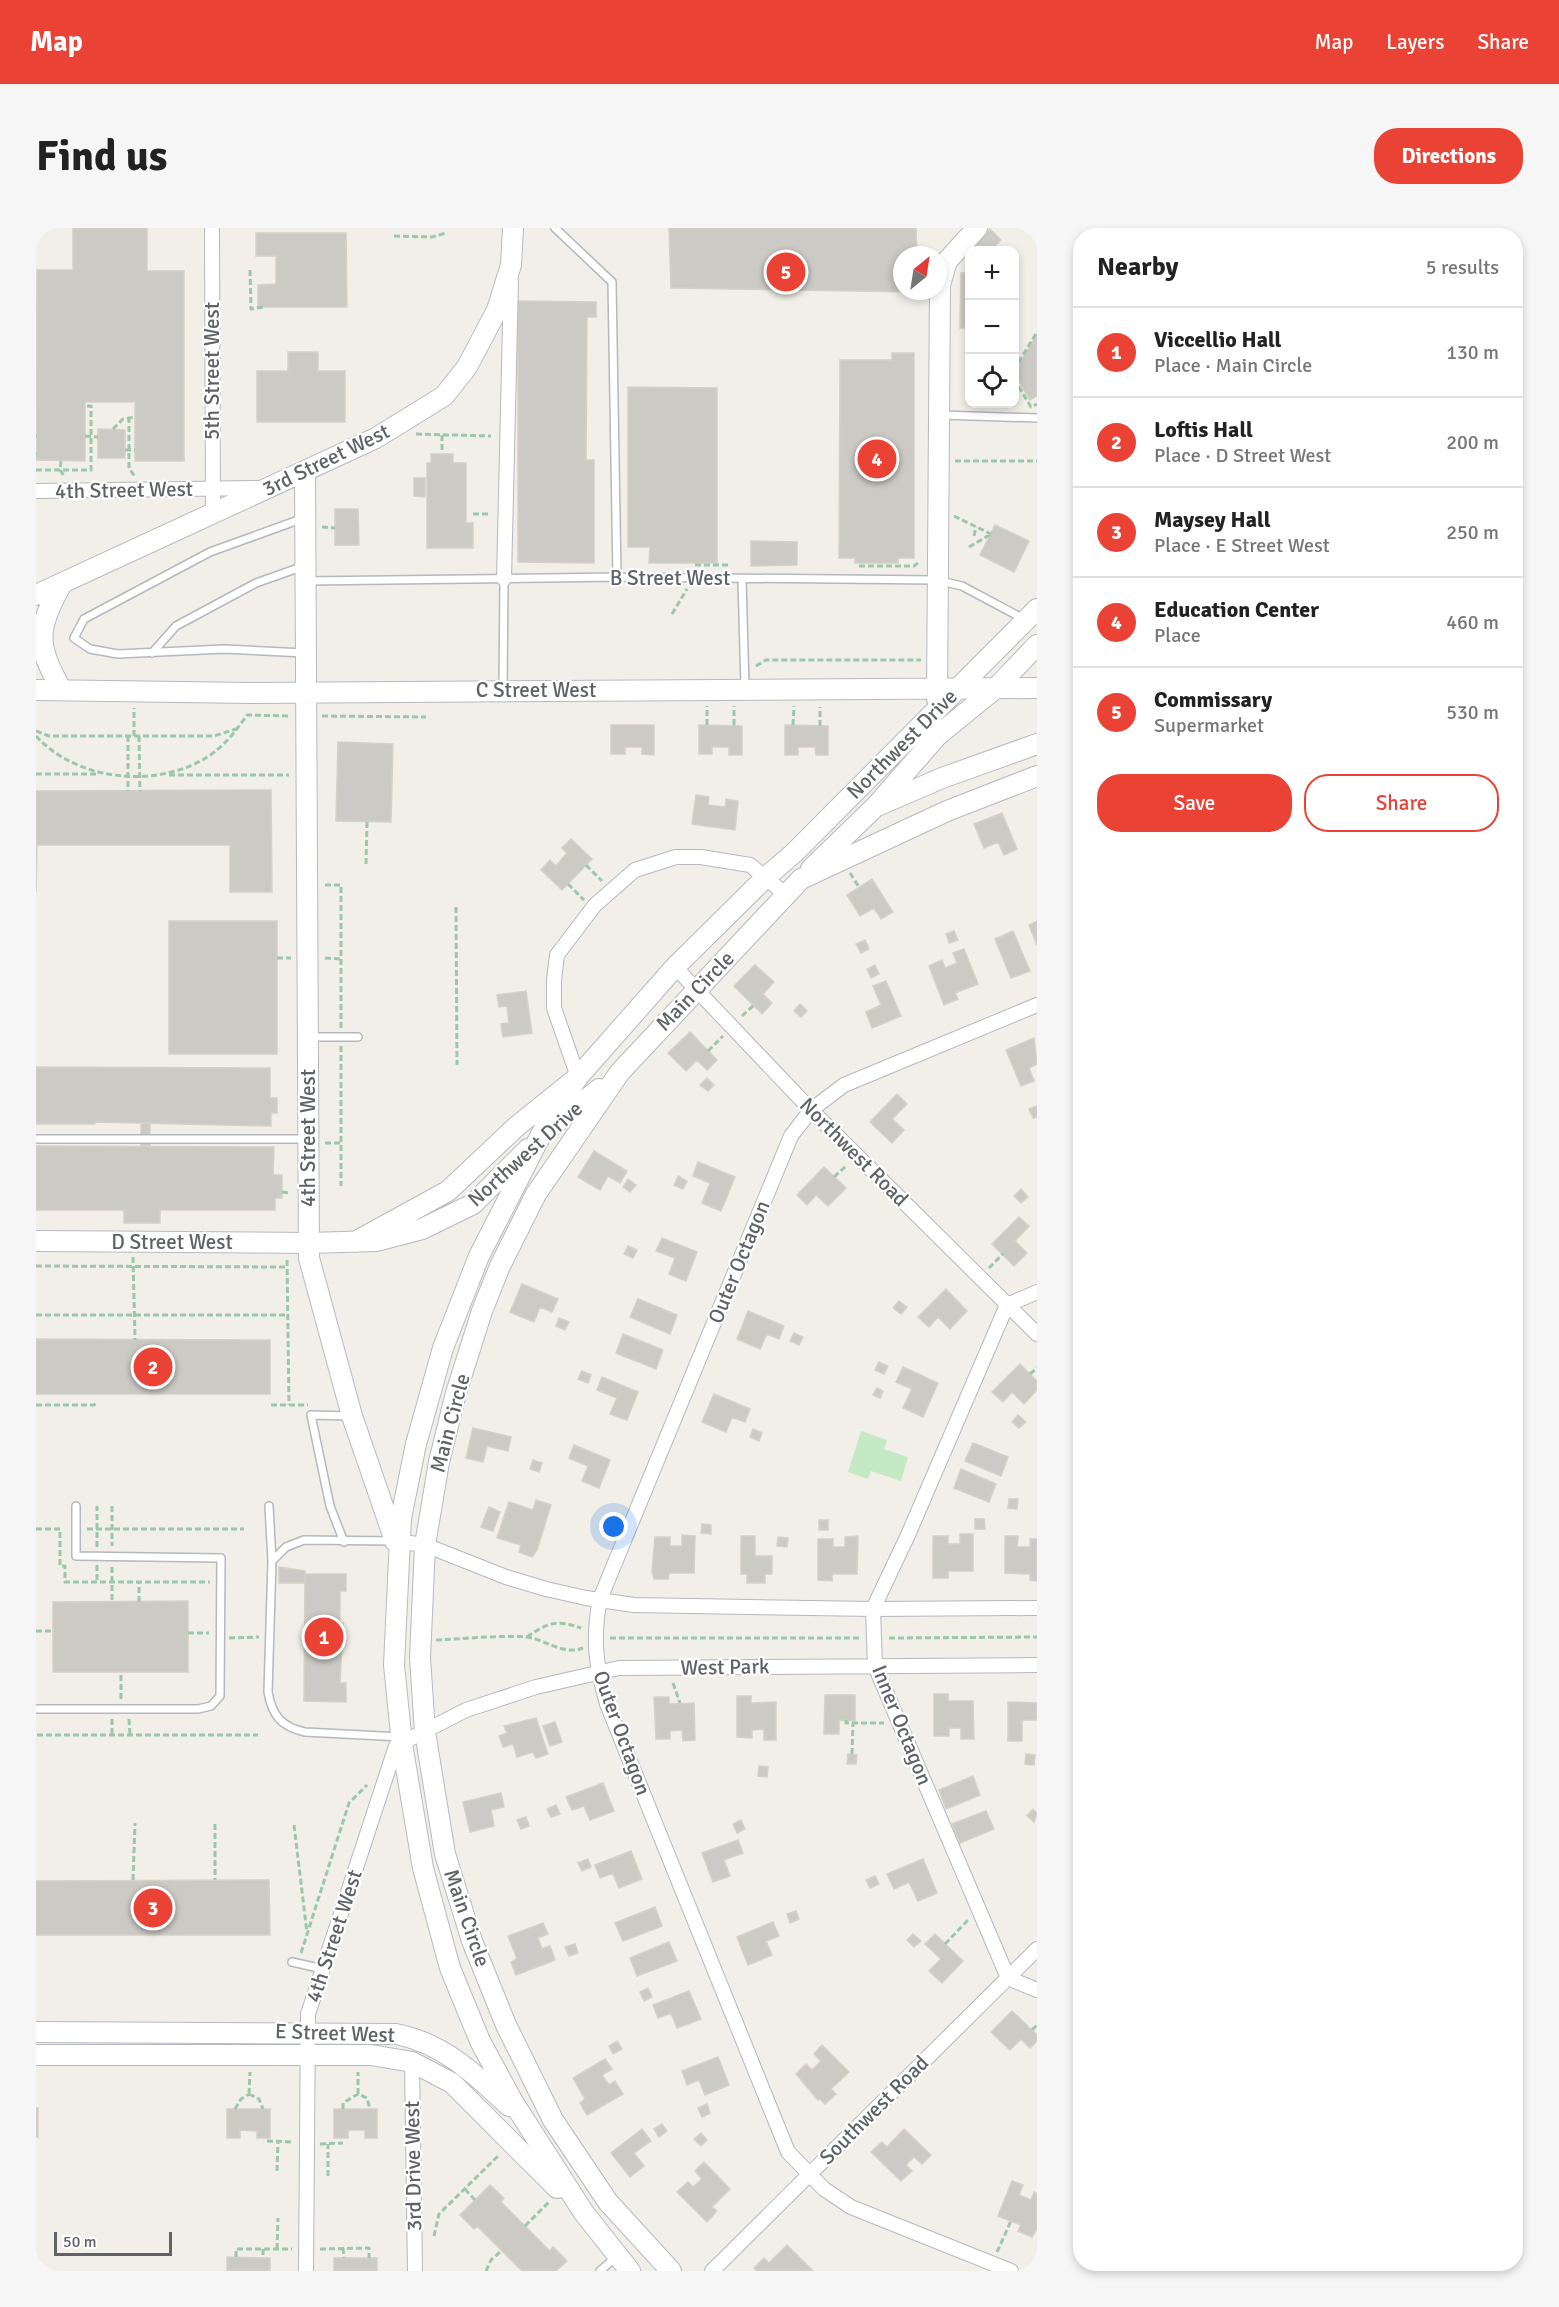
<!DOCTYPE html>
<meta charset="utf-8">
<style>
:root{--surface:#fff;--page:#f6f6f6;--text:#222;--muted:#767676;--line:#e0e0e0;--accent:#ea4335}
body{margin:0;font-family:Signika,sans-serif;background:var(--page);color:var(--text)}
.controls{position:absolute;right:18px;top:18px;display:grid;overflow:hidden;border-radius:12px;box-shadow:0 3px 9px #0003}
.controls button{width:54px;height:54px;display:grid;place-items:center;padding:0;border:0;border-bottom:2px solid var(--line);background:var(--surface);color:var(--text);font:30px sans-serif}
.compass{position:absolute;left:857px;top:18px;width:54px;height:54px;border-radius:50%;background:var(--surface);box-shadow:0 3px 9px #0003;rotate:30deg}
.scale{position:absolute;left:18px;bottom:15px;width:118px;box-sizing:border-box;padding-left:6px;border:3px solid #5f6368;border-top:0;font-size:16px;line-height:21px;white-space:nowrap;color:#5f6368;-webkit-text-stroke:4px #fff;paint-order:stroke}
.you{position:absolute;left:578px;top:1299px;width:21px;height:21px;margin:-15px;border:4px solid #fff;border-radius:50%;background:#1a73e8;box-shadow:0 0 0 9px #1a73e833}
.badge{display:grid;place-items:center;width:39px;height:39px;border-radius:50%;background:var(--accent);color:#fff;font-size:20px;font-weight:700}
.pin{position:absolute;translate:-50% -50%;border:3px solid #fff;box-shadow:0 2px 6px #0006}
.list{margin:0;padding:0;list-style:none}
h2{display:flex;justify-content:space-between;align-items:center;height:78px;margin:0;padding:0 24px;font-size:26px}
h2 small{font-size:20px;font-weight:400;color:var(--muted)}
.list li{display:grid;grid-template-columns:39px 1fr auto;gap:18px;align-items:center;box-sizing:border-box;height:90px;padding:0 24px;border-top:2px solid var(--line)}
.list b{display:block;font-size:22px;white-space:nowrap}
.list p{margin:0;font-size:20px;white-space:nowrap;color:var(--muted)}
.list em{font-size:20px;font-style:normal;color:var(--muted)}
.actions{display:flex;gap:12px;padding:18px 24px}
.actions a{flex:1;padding:14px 0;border:2px solid var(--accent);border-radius:24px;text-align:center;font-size:21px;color:var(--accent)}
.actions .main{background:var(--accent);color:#fff}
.icon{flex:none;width:33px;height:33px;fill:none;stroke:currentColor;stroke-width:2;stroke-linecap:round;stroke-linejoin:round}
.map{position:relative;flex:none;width:1001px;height:2043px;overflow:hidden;border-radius:24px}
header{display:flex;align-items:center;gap:36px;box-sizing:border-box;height:84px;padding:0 30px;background:var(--accent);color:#fff}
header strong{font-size:28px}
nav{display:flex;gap:33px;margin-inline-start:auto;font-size:21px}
.intro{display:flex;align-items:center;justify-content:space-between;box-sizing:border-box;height:144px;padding:0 36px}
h1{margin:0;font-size:42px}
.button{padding:15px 27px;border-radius:24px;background:var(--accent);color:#fff;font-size:21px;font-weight:700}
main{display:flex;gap:36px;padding:0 36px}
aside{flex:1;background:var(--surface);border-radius:24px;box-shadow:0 3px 9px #0003}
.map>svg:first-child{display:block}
</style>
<header>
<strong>Map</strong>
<nav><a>Map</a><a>Layers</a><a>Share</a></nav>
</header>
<div class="intro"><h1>Find us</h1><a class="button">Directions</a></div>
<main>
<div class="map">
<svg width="1001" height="2043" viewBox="0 0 1001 2043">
<rect width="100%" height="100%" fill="#f1efe8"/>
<path fill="#c5e8c5" d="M825,1203l26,9 -3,9 24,8 -7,24 -30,-10 -3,8 -20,-7z"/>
<path fill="#cccac5" stroke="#d6d1c6" stroke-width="1.5" d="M37,0h74v43h37v190h-49v-59h-50v59l-49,-1 1,-190h36z
M633,0h247l1,27h-15v36l15,1 -246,-4z
M954,1l11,11 -6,6 6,4h-24l-4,-3z
M220,5h90l1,74h-89v-22l18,-1v-28h-20z
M925,45h8v55h-9z
M482,73l78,1v15h-9l-1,143h8v103l-76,-1z
M1001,106v62l-7,4 -16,-27z
M252,124h30v19h27v51h-88v-51h31z
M856,125h22v205h-16v5h-43v-5h-16l1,-198h52z
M592,159l89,1v175h-68l1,-16h-22z
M62,201l27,1v28h-27z
M395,226h22v9h13v60h7v25h-46v-85h4z
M378,250h11v19l-11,-1z
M299,281h23l1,36h-24z
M959,297l34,16 -15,31 -34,-17z
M715,313l46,1v23l-46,1z
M575,497h43v30l-12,-1v-7h-17v7h-14z
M663,497l43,1v29h-13v-8h-17v7h-13z
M749,497l43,1v29h-12l-1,-8h-17v8h-13z
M302,514l55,2 -2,78 -55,-1z
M205,562h30l1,102h-42v-47h-193l-1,47v-101z
M660,567l13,2 -1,8 17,2 1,-8 12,2 -3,29 -43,-6z
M966,585l15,36 -13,6 -6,-13 -14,6 -10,-24z
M535,611l21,20 -30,31 -21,-20 9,-10 6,6 11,-13 -5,-5z
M836,651l21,33 -12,7 -7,-11 -14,8 -13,-21z
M133,693h108v133h-108z
M1001,693v24l-8,-20z
M918,703l4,9 -9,3 -3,-9z
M977,703l17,40 -19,7 -16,-39z
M829,712l4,9 -8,4 -5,-9z
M928,721l14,35 -23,9 3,6 -14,6 -15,-39 13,-6 3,8 12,-5 -4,-10z
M719,737l19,17 -11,12 9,9 -10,11 -28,-28z
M839,737l4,9 -8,4 -4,-9z
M850,753l15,35 -29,12 -6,-16 15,-7 -8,-19z
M490,763l6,42 -29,4 -2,-13 8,-1 -2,-17 -8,1 -2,-12z
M764,776l7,7 -6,6 -7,-6z
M654,804l27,28 -10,10 -10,-10 -11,11 -18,-18z
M998,810l3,26 -8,4 5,13 -13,5 -15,-36z
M0,839l234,1v30h7v15h-6v13l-176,-4v2h-59z
M671,850l7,7 -6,6 -8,-6z
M861,866l10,10 -15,15 12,11 -12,13 -22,-21z
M1001,878v11l-4,1 -4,-9z
M105,894l9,1v23h-9z
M0,918l238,1 -1,28h9v23h-7v12h-115v13h-36v-13h-88z
M558,923l33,20 -7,12 -12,-7 -8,14 -22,-13z
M662,934l37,15 -14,34 -19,-8 8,-20 -17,-7z
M788,939l22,21 -18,18 -12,-11 -9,10 -10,-10z
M642,948l9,5 -4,8 -9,-4z
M592,951l8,6 -6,7 -7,-5z
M985,961l7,8 -7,6 -7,-7z
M983,989l10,9 -14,15 12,12 -13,13 -22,-22z
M626,1010l35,14 -11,29 -17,-7 6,-16 -19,-7z
M592,1018l9,4 -4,8 -9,-4z
M486,1056l36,15 -6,13 -12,-5 -6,15 -24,-10z
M910,1061l21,22 -17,18 -12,-12 -9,10 -11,-10z
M602,1071l39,16 -7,19 -40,-17z
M863,1073l8,6 -6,7 -8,-6z
M712,1083l36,15 -5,13 -12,-5 -7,15 -23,-10z
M523,1090l10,4 -4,8 -9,-4z
M758,1105l9,4 -4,8 -9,-4z
M587,1106l40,16 -7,19 -40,-16z
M0,1111l234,1v54h-234z
M843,1134l9,4 -4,8 -9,-4z
M984,1136l17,17v9l-13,14 -12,-12 -9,10 -11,-10z
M867,1139l35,16 -15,34 -20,-9 9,-19 -16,-7z
M546,1143l9,4 -3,8 -10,-4z
M566,1149l36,15 -11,28 -17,-6 7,-16 -20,-8z
M841,1160l6,3 -3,7 -7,-3z
M678,1166l36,15 -5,13 -13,-5 -6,15 -24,-10z
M982,1187l8,7 -7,6 -7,-6z
M437,1200l38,9 -3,14 -21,-5 -4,16 -17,-4z
M717,1201l9,4 -3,8 -9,-4z
M937,1215l35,14 -7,19 -36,-15z
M538,1217l36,15 -11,28 -17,-7 6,-15 -19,-8z
M497,1232l9,3 -3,9 -9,-3z
M925,1241l35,15 -7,18 -35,-14z
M973,1271h9l-1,10 -9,-1z
M500,1272l15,5 -14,45 -5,7 -13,-5 2,-7 -24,-7 12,-36 24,8z
M453,1279l11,5 -7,19 -12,-4z
M939,1291h9l1,10h-10z
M783,1292h9v10h-9z
M666,1296l9,1v9l-10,-1z
M924,1306h13v37h-25v7h-15v-42h15v8h12z
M646,1307l13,1 -1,37h-25l-1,6h-14l-2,-8 3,-34h15v9h12z
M705,1308h14v20h17v18h-7v9h-18v-9h-6z
M822,1308l-1,38h-25v7l-14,-1v-41h15v8h12v-10z
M969,1308h13l-1,11h13v-8h7v42l-7,-1v-6l-25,-1z
M742,1309l10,1 -1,9 -10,-1z
M243,1339l26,4v12h-26z
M269,1346h41v17h-6v32h3l-3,60h6v19l-42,-1z
M152,1373v71h-135v-70z
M898,1466h14v7h25l1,38h-13v-11h-12v8h-15z
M789,1467h30v26l-16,-1v14h-15z
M701,1468h14v7l25,-1v38h-12v-11l-12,1v8l-15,-1z
M618,1469h15v7l25,-1 1,37 -12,1 -1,-11 -12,1v8h-14z
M972,1474l29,1v17h-15v21h-14z
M500,1490l12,36 -12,4 -3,-6 -16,5 -4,-13 -10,3 -4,-11 8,-3 -3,-7z
M519,1494l7,20 -12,4 -7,-20z
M812,1526l9,1 -1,9h-9z
M990,1526l9,1 -1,10 -9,-1z
M723,1538l9,1 -1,10 -9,-1z
M937,1548l7,19 -34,14 -7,-19z
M567,1555l11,28 -24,9 -6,-14 -12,4 -6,-13z
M465,1565l3,14 -13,3 3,16 -24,6 -7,-30z
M520,1577l4,9 -9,3 -4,-8z
M997,1581l4,4 -3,9 -7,-6z
M950,1583l8,18 -34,14 -8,-19z
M490,1589l3,9 -8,3 -4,-9z
M705,1592l4,9 -8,4 -4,-9z
M702,1612l5,13 -19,7 6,16 -17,6 -11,-29z
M595,1623l11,28 -23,9 -6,-15 -13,5 -5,-13z
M552,1631l3,8 -9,4 -4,-8z
M887,1631l14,34 -19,8 -9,-19 -15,7 -7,-15z
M839,1648l4,8 -9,4 -4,-8z
M233,1652l1,55h-234v-54z
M619,1679l7,19 -39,15 -8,-18z
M760,1683l3,8 -9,4 -3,-9z
M737,1694l6,14 -13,5 6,14 -24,10 -11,-28z
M507,1695l5,11 -10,4 4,11 8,-3 5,14 -39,15 -5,-13 6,-3 -9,-23z
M877,1706l8,7 -7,6 -7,-7z
M899,1706l28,27 -21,22 -13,-12 12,-12 -16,-15z
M633,1714l8,19 -40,15 -7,-18z
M539,1716l3,9 -9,3 -4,-9z
M612,1760l4,9 -8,4 -4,-9z
M653,1763l12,28 -24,9 -6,-15 -13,5 -5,-13z
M976,1783l25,24v6l-7,7 -9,-9 -11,11 -19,-18z
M581,1813l5,8 -9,5 -4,-8z
M786,1817l27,27 -18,17 5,5 -11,10 -5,-5 -2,1 -22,-26 10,-10 6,6 9,-9 -7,-7z
M682,1829l11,28 -24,10 -6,-15 -12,5 -5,-14z
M569,1831l7,10 -10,6 7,10 6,-4 8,13 -36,21 -7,-12 5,-4 -12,-21z
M671,1876l3,9 -8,4 -4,-9z
M0,1880h2v29h-2z
M191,1881h43v29h-13v-7l-17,-1v8h-13z
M298,1881h43v29h-12v-8h-17v8h-14z
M626,1896l5,7 -8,6 -5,-8z
M606,1901l9,12 -17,12 10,13 -14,11 -19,-24z
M868,1901l27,26 -9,9 -8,-7 -8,8 6,6 -11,10 -30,-29 11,-10 5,5z
M665,1905l6,7 -6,6 -7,-7z
M668,1934l26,27 -18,18 5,4 -10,11 -30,-30 11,-10 5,5 9,-8 -7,-8z
M976,1953l11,4 -4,10 12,5 3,-8 3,2v35l-5,8 -14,-6 3,-6 -23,-9z
M454,1957l14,13 -3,4 49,49 3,-4 14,14 -11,10h-34l-45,-45 -3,3 -14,-14z
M751,2017l26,26h-56l-3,-3 10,-10 5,5z
M191,2029l43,1v13h-43z
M298,2030h43v13h-43z"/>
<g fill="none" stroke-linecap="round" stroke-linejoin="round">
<g stroke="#b5b8bc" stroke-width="10">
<path id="lane" d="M519,0l57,54 5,295
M905,187l96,3
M706,351l3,108
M270,353l311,-4 319,3 26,6 62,33
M116,425l24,-27 80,-43 48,-17
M268,425l-80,-4 -106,5 -28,-5 -16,-11 10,-19 126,-67 94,-34
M467,462l1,-111
M274,809h48
M0,911h270
M233,1278l3,55
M357,1313l-89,-1 -18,7 -14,14 -4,131c4,24 14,35 37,40l96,5
M308,1314l-14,-36 -19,-91 37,1
M0,1481h162l13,-3 9,-10 1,-138 -145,-2v-50
M256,1734l31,7
M564,2043l16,-14"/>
</g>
<g stroke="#b5b8bc" stroke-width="16">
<path id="street" d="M176,0l1,286
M0,263l227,-3
M468,351l7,-298
M639,739l136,143 226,224
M542,849l-24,-69v-28l3,-25 38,-50 40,-35 41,-13h25l49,8 34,28
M1001,1064l-30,13 -99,230 -35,74 2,57 133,312 29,12
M359,1313l30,4 81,32 40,12 40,9 48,7 239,4 164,-1
M376,1834l3,209
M270,2043l2,-257 88,-268 70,-36 70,-23 83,-19 418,-3
M676,2043l325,-322
M975,2043l-160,-64 -27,-18 -36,-37 -181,-448c-11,-39 -15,-64 -7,-105l191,-463 20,-26 33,-25 193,-80"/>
</g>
<g stroke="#b6babf" stroke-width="22">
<path id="secondary" d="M269,244l4,786 43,158 43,125
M26,356c-26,44 -26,63 0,106
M0,367l340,-157 68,-42 23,-29 30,-57 14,-45 2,-37
M0,462l215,3 786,-5
M901,471l3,-414 7,-24 30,-33
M841,578l65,-28 95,-34
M775,641l65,-63 61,-70 59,-48 41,-43
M542,849l-31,46 -68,133 -36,92 -27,96 -15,74 -7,147 8,79 21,124 27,100 30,73 33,61 71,111 46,58
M515,899l48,-38
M0,1013l273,2 67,-2 46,-12 51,-25 55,-55
M319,1014l93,-51 69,-65 61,-49 97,-110 91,-90 28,-24 243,-244
M0,1804l360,2c47,9 79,40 113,72
M0,1827h335l41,7 40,21 105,105
M635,2043l-63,-69 -55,-82 -47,-95 -34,-84 -27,-87 -20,-122 -5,-74 5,-113 14,-83 17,-69 26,-82 18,-45 36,-72 84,-122 181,-193 146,-68 90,-35"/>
</g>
<path stroke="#9cc7a9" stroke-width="3" stroke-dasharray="6 3" stroke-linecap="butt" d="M358,8l38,1 14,-4
M214,42l1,39 13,-2
M978,142l23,-38
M978,151l17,28 6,-3
M93,189v51l6,9
M77,201l10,-10 12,-2
M380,206l75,2
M0,208h1
M49,208l13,1
M89,222h10
M406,222v-16
M0,226h1
M25,233l-1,9 4,6
M919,233h82
M0,242h55v-64h-6
M437,286h18
M918,288l37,18
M286,299l13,1
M938,308l2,-9
M933,319l22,-13
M659,337h35
M823,338h55l5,-4
M636,386l15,-25
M720,438l10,-6h155
M286,488l104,1
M671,497v-19
M698,497v-19
M757,497l1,-19
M784,498v-19
M0,503l13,5h165l22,-7
M0,508c42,46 122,53 173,20 16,-11 27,-25 38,-41l42,1
M92,508v55
M98,508v-28
M103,508l1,55
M0,546h63
M133,547h120
M330,636l1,-42
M550,637l16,16
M814,645l9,14
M532,656l16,16
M289,657h16v143
M420,679l1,158
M241,730h14
M289,730l16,1
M706,788l12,-11
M305,818v140
M672,823l15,-15
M289,915h16
M798,949l12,-11
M246,964l9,1
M97,1029l2,83
M251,1032l2,145
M0,1038l251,1
M953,1040l14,-14
M0,1087h252
M994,1146l7,-6
M0,1177h58l3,-3
M235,1177h37
M76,1278v40
M0,1301h24v37h5v16h145
M51,1301h157
M61,1319v-41
M61,1337v17
M76,1339v35
M103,1374v-21
M0,1403h17
M152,1405h21
M491,1409c20,-14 30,-18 54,-9
M193,1410l30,-1
M574,1410h251
M853,1410l148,-1
M400,1412c29,-1 60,-5 89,-3 19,1 37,19 58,11
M637,1455l7,20
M85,1471v-27
M76,1491v16
M93,1491l1,16
M810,1492v3h38
M1,1507h221
M816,1526l1,-31
M179,1596v56
M258,1597l13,108
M97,1652l2,-57
M909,1716l24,-25
M265,1725l48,-150 18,-18
M996,1802l5,-5
M213,1866l1,-22
M213,1866l10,5 4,10
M322,1866v-22
M199,1881l6,-10 8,-5
M307,1881v-6l15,-9 9,4 3,11
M231,1913l25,1
M284,1916l23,-1
M241,1943l1,-30
M292,1948v-32
M429,1961l10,11
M489,1998l24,-24
M398,2008l5,-22 60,-59
M307,2020l1,10
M227,2021v9
M241,2021l1,-31
M284,2021l49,-1v10
M961,2024l14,-31
M200,2029v-8h56
M450,2043l5,-11 10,-9"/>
<use href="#lane" stroke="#fff" stroke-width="7"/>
<use href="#street" stroke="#fff" stroke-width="14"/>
<use href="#secondary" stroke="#fff" stroke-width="20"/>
</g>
<g text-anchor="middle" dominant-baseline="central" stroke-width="4.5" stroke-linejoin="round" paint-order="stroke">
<g font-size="21" fill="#5f6368" stroke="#fff">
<text transform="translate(176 143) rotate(-90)">5th Street West</text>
<text transform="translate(290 232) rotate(-26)">3rd Street West</text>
<text transform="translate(88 262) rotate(-1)">4th Street West</text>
<text x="634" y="350">B Street West</text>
<text x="500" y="462">C Street West</text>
<text transform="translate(866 516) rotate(-45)">Northwest Drive</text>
<text transform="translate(659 763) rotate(-46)">Main Circle</text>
<text transform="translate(272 910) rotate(-90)">4th Street West</text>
<text transform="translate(818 924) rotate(45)">Northwest Road</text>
<text transform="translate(489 926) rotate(-42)">Northwest Drive</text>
<text x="136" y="1014">D Street West</text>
<text transform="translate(703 1034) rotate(-68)">Outer Octagon</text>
<text transform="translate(414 1195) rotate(-75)">Main Circle</text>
<text transform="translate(689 1439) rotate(-1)">West Park</text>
<text transform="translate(866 1497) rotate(68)">Inner Octagon</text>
<text transform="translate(586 1505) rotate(70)">Outer Octagon</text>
<text transform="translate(431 1690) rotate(71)">Main Circle</text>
<text transform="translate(298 1708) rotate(-72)">4th Street West</text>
<text transform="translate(299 1805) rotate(2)">E Street West</text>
<text transform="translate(838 1882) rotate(-45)">Southwest Road</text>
<text transform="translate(377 1938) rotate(-91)">3rd Drive West</text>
</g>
</g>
</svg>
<div class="controls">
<button>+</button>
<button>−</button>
<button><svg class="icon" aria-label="locate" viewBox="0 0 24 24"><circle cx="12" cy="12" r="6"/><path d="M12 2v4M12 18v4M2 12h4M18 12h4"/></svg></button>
</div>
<svg class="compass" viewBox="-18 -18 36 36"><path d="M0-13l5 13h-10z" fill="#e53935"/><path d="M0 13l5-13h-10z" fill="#767676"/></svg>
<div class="scale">50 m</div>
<div class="you"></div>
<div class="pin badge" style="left:288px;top:1409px">1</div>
<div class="pin badge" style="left:117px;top:1139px">2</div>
<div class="pin badge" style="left:117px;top:1680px">3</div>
<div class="pin badge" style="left:841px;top:231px">4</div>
<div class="pin badge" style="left:750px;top:44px">5</div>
</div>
<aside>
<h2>Nearby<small>5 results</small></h2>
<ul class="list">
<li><span class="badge">1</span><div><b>Viccellio Hall</b><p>Place · Main Circle</p></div><em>130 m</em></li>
<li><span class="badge">2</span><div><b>Loftis Hall</b><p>Place · D Street West</p></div><em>200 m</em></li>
<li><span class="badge">3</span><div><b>Maysey Hall</b><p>Place · E Street West</p></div><em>250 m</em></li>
<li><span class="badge">4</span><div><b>Education Center</b><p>Place</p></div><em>460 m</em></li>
<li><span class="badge">5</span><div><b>Commissary</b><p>Supermarket</p></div><em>530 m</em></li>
</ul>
<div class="actions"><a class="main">Save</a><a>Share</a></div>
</aside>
</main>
